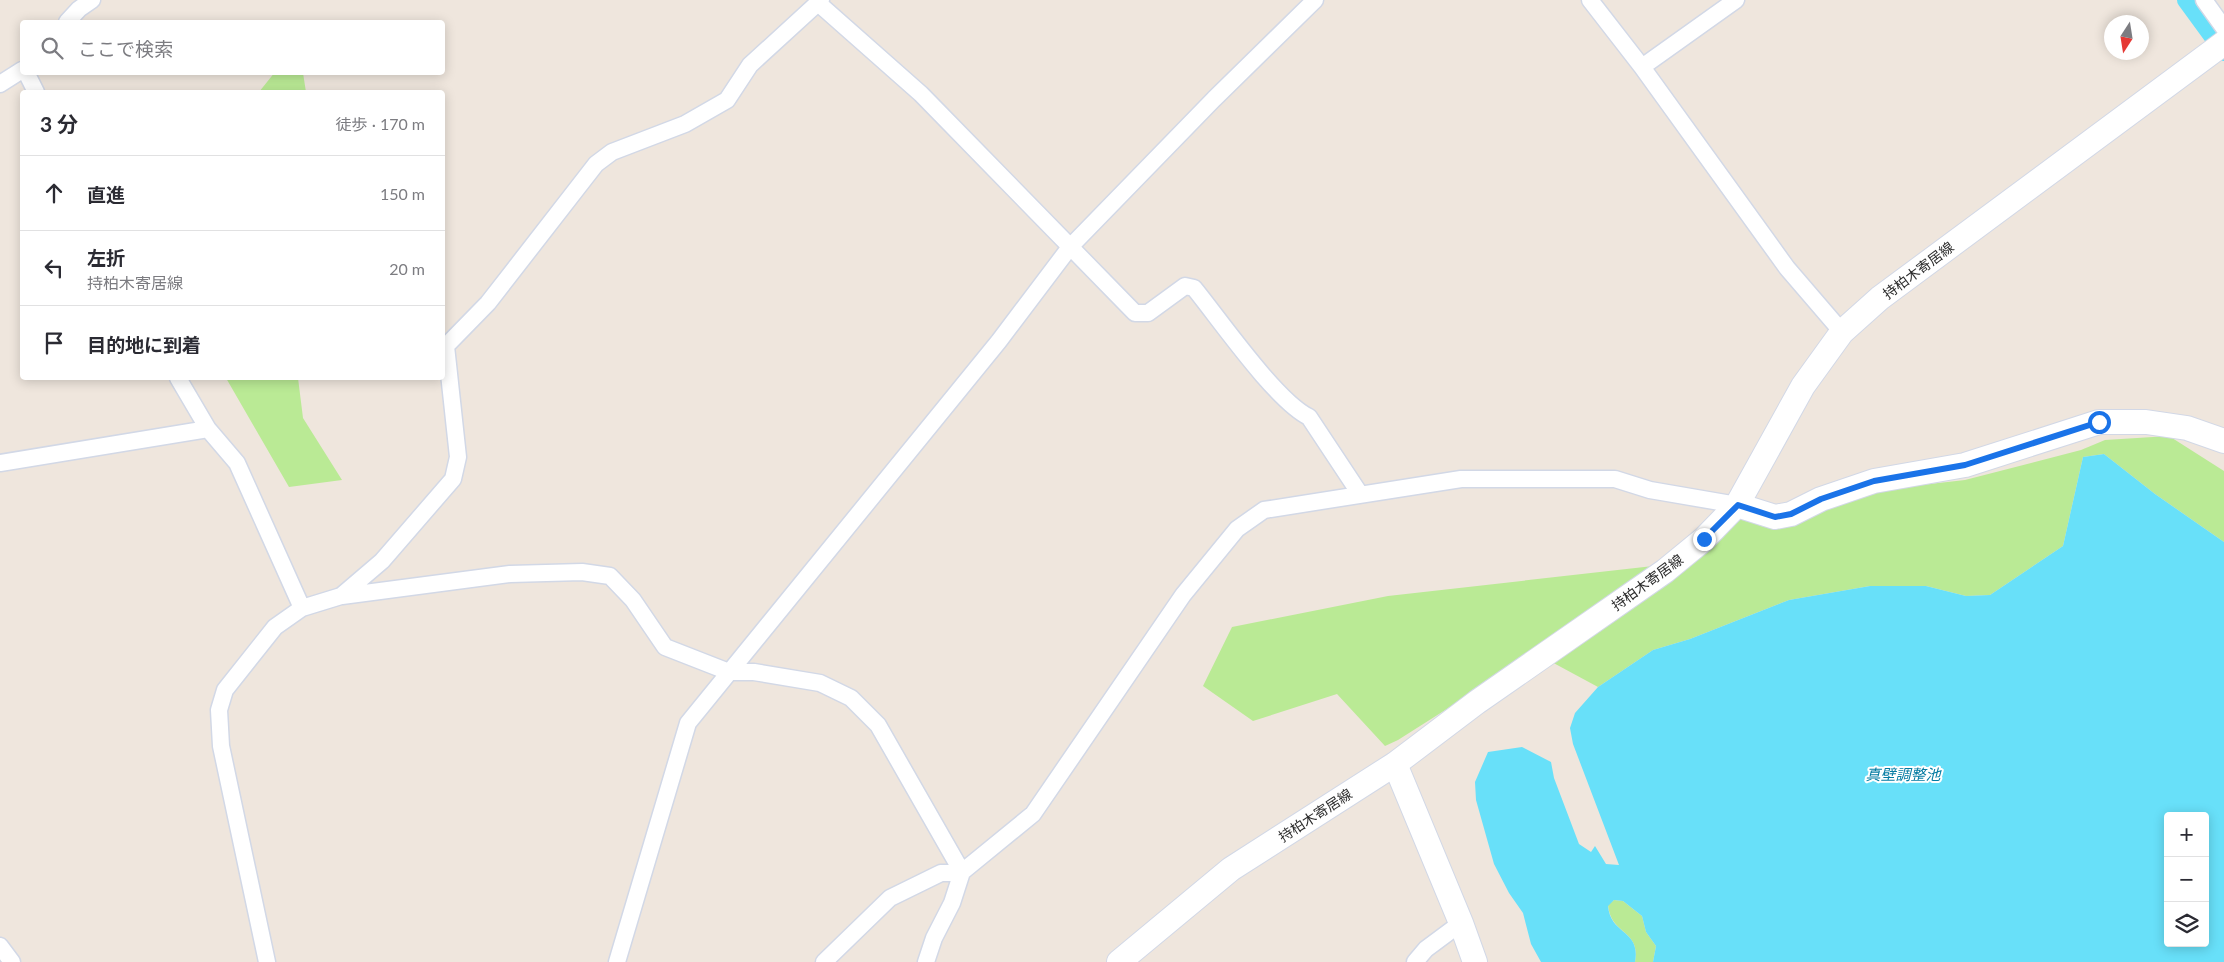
<!DOCTYPE html>
<html lang="ja">
<meta charset="utf-8">
<style>
:root{--surface:#fff;--page:#f2f2f3;--text:#2b2b33;--muted:#7c7c81;--line:#e1e1e2}
body{margin:0;font-family:Lato,"Noto Sans JP",sans-serif;background:var(--page);color:var(--text)}
.controls{position:absolute;right:15px;bottom:15px;display:grid;overflow:hidden;border-radius:5px;box-shadow:0 2px 12px #0003}
.controls button{width:45px;height:45px;display:grid;place-items:center;padding:0;border:0;border-bottom:1px solid var(--line);background:var(--surface);color:var(--text);font:25px sans-serif}
.compass{position:absolute;left:2104px;top:15px;width:45px;height:45px;border-radius:50%;background:var(--surface);box-shadow:0 2px 12px #0003;rotate:192deg}
.stop{position:absolute;width:15px;height:15px;margin:-11px;border:4px solid #1a73e8;border-radius:50%;background:#fff}
.stop.end{background:#1a73e8;border-color:#fff;box-shadow:0 1px 5px #0008}
.list{margin:0;padding:0;list-style:none}
h2{display:flex;justify-content:space-between;align-items:center;height:65px;margin:0;padding:0 20px;font-size:21px}
h2 small{font-size:16px;font-weight:400;color:var(--muted)}
.list li{display:grid;grid-template-columns:32px 1fr auto;gap:15px;align-items:center;box-sizing:border-box;height:75px;padding:0 20px;border-top:1px solid var(--line)}
.list b{display:block;font-size:19px;white-space:nowrap}
.list p{margin:0;font-size:16px;white-space:nowrap;color:var(--muted)}
.list em{font-size:16px;font-style:normal;color:var(--muted)}
.icon{flex:none;width:28px;height:28px;fill:none;stroke:currentColor;stroke-width:2;stroke-linecap:round;stroke-linejoin:round}
.map{position:relative;flex:none;width:2224px;height:962px;overflow:hidden}
.search{position:absolute;background:var(--surface);box-shadow:0 2px 12px #0003;left:20px;top:20px;width:425px;height:55px;display:flex;align-items:center;gap:12px;box-sizing:border-box;padding:0 18px;border-radius:5px;color:var(--muted);font-size:19px}
.panel{position:absolute;background:var(--surface);box-shadow:0 2px 12px #0003;left:20px;top:90px;width:425px;height:290px;border-radius:5px}
.map>svg:first-child{display:block}
</style>
<div class="map">
<svg width="2224" height="962" viewBox="0 0 2224 962">
<rect width="100%" height="100%" fill="#efe6dd"/>
<path fill="#baea95" d="M275,72l28,1 3,19h-47z
M226,378h72l5,40 39,62 -53,7z
M2169,436l55,35v71l-69,-48 -51,-40 -21,3 -20,89 -73,49 -24,1 -40,-10h-56l-81,14 -99,39 -37,11 -55,37 -63,-34 -137,87 -13,6 -48,-52 -84,27 -50,-35 29,-59 156,-31 283,-32 69,-49 21,11 12,2 16,-1 33,-19 55,-18 88,-10 116,-30 24,-10z
M1614,900l9,1 19,15 4,16 10,14 -3,16h-18c6,-33 -24,-26 -27,-57z"/>
<path fill="#68e0f9" fill-rule="evenodd" d="M2104,454l51,40 69,48v420h-571l3,-16 -10,-14 -4,-16 -19,-15 -9,-1 -6,6c3,30 33,23 27,56h-94l-10,-18 -8,-31 -14,-20 -15,-29 -18,-64 -1,-18 13,-30 34,-5 29,15 3,16 25,66 12,8 4,-6 11,18 13,1 -46,-121 -3,-16 5,-15 23,-26 55,-37 37,-11 99,-39 81,-14h56l40,10 24,-1 73,-49 20,-89zM2168,816h37v127h-37z"/>
<g fill="none" stroke-linecap="round" stroke-linejoin="round">
<path stroke="#68e0f9" stroke-width="18" d="M2186,0l38,52"/>
<g stroke="#d2d8e6" stroke-width="19">
<path id="street" d="M1590,0l52,67 145,201 55,64
M2204,0l20,28
M818,3l103,91 214,219h13l37,-27 9,2c26,32 82,113 115,129l51,77
M67,22l12,-13 13,-9
M1642,67l94,-67
M26,72l10,20
M0,84l22,-14
M178,378l30,51 29,34 65,145
M0,463l208,-34
M342,596l168,-22 72,-2 28,4 23,24 32,47 64,25h25l66,11 31,15 27,27 84,147
M0,946l12,16
M267,962l-46,-216 -2,-36 6,-20 50,-63 27,-19 39,-12 41,-35 71,-82 5,-22 -12,-111 42,-43 108,-139 16,-12 73,-28 42,-24 23,-35 71,-65
M617,962l71,-239 311,-382 71,-94 144,-148 101,-99
M824,962l66,-64 51,-25 21,-1
M926,962l8,-24 18,-35 10,-31 71,-58 150,-219 54,-66 27,-19 197,-31h154l35,11 87,15
M1415,962l11,-13 35,-26"/>
</g>
<g stroke="#d2d8e6" stroke-width="26">
<path id="secondary" d="M1737,505l38,12 16,-3 30,-15 53,-18 91,-16 134,-43h47l41,6 37,13
M1395,764l66,159 14,39
M1119,962l112,-93 164,-105 82,-62 188,-131 39,-32 33,-34 66,-119 39,-54 38,-34 344,-255"/>
</g>
<use href="#street" stroke="#fff" stroke-width="16"/>
<use href="#secondary" stroke="#fff" stroke-width="24"/>
</g>
<g fill="none" stroke-linecap="round" stroke-linejoin="round">
<path stroke="#1a73e8" stroke-width="6" d="M1704,539l34,-34 37,12 16,-3 30,-15 53,-18 91,-16 134,-43"/>
</g>
<g text-anchor="middle" dominant-baseline="central" stroke-width="4" stroke-linejoin="round" paint-order="stroke">
<g font-size="14" fill="#2c2c2c" stroke="#fff">
<text transform="translate(1918 270) rotate(-37)">持柏木寄居線</text>
<text transform="translate(1647 582) rotate(-36)">持柏木寄居線</text>
<text transform="translate(1315 815) rotate(-33)">持柏木寄居線</text>
</g>
<g font-size="15" font-style="italic" fill="#037ba2" stroke="#fff">
<text x="1903" y="774">真壁調整池</text>
</g>
</g>
</svg>
<div class="controls">
<button>+</button>
<button>−</button>
<button><svg class="icon" aria-label="layers" viewBox="0 0 24 24"><path d="M12 4l9 5-9 5-9-5zM3 14l9 5 9-5"/></svg></button>
</div>
<svg class="compass" viewBox="-18 -18 36 36"><path d="M0-13l5 13h-10z" fill="#e53935"/><path d="M0 13l5-13h-10z" fill="#7c7c81"/></svg>
<div class="stop" style="left:2099px;top:422px"></div>
<div class="stop end" style="left:1704px;top:539px"></div>
<div class="search"><svg class="icon" aria-label="search" viewBox="0 0 24 24"><circle cx="10" cy="10" r="6"/><path d="M15 15l6 6"/></svg>ここで検索</div>
<section class="panel">
<h2>3 分<small>徒歩 · 170 m</small></h2>
<ul class="list">
<li><svg class="icon" aria-label="ahead" viewBox="0 0 24 24"><path d="M12 20V5M6 11l6-6 6 6"/></svg><div><b>直進</b></div><em>150 m</em></li>
<li><svg class="icon" aria-label="left" viewBox="0 0 24 24"><path d="M17 20v-9H6M10 6l-5 5 5 5"/></svg><div><b>左折</b><p>持柏木寄居線</p></div><em>20 m</em></li>
<li><svg class="icon" aria-label="arrive" viewBox="0 0 24 24"><path d="M6 21V4h12l-3 4 3 4H6"/></svg><div><b>目的地に到着</b></div></li>
</ul>
</section>
</div>
